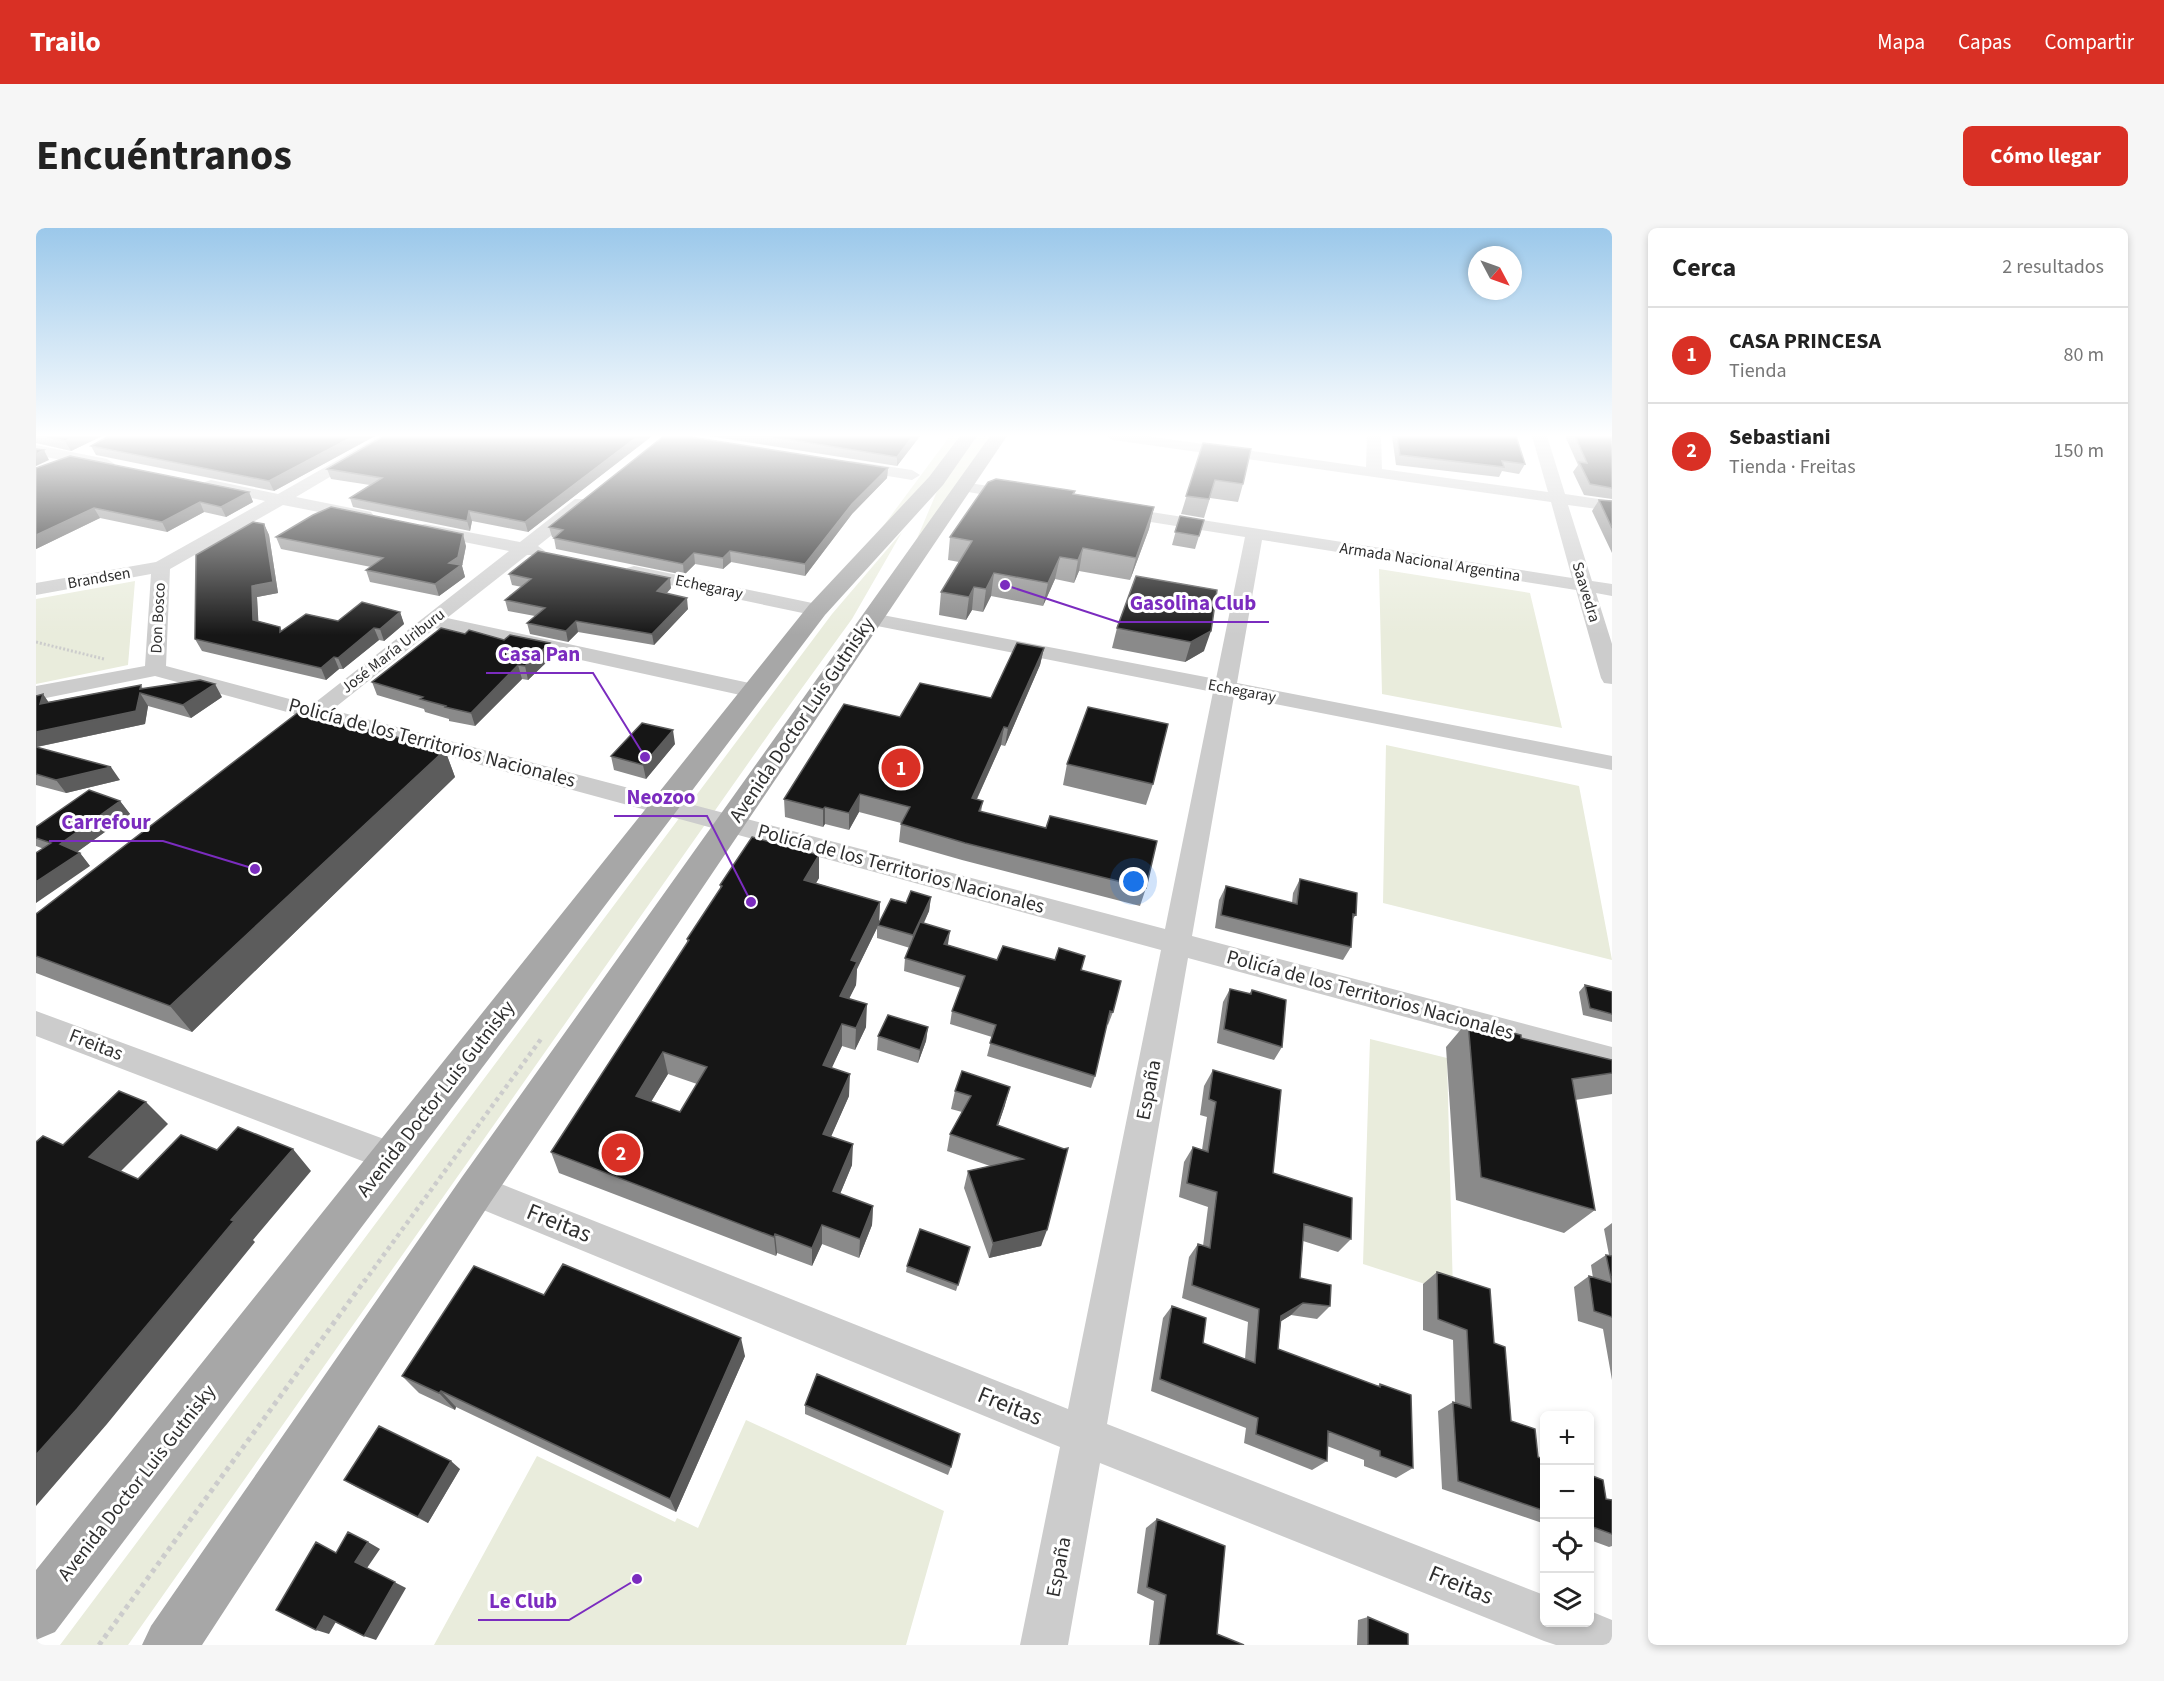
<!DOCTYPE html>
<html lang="es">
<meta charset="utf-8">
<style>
:root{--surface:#fff;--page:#f6f6f6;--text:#222;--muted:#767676;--line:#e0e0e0;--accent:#d93025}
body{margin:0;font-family:"Source Sans 3",sans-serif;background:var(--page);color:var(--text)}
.controls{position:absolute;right:18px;bottom:18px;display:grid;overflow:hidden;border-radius:9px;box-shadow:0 3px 9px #0003}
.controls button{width:54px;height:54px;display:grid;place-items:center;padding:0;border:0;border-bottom:2px solid var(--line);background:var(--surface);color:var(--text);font:30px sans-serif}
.compass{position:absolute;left:1432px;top:18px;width:54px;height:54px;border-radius:50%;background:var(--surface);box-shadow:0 3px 9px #0003;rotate:131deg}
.you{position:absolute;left:1098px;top:654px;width:21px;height:21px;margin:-15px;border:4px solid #fff;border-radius:50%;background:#1a73e8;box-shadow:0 0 0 9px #1a73e833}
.badge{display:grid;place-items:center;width:39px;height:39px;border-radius:50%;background:var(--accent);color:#fff;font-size:20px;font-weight:700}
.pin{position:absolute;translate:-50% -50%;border:3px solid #fff;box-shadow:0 2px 6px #0006}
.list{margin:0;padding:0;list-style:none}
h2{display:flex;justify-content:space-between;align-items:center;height:78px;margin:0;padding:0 24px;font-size:26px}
h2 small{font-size:20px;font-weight:400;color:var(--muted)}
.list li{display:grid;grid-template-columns:39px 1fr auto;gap:18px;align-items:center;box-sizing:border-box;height:96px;padding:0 24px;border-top:2px solid var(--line)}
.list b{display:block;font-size:22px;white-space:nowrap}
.list p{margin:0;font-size:20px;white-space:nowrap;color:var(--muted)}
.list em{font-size:20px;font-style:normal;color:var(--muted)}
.icon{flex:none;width:33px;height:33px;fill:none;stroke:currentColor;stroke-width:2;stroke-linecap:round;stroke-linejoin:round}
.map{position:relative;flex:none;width:1576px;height:1417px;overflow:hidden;border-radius:9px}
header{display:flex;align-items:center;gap:36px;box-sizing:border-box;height:84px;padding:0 30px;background:var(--accent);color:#fff}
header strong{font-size:28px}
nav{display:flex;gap:33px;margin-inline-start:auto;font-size:21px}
.intro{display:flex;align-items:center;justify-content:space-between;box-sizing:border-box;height:144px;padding:0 36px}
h1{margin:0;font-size:42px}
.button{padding:15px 27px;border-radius:9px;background:var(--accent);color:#fff;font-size:21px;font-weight:700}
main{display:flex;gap:36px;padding:0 36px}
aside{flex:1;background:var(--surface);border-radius:9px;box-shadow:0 3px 9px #0003}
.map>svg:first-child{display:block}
</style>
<header>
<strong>Trailo</strong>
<nav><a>Mapa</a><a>Capas</a><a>Compartir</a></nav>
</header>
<div class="intro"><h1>Encuéntranos</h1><a class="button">Cómo llegar</a></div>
<main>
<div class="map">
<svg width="1576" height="1417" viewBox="0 0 1576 1417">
<rect width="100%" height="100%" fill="#fff"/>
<path fill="#e9ecdc" d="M914,208h40l-77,112 36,-85 -94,101z
M866,304l-50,87 -79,109 -645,917h-68l772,-1031z
M1343,341l151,24 32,135 -180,-34z
M99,353l-7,84 -92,19v-85z
M1350,517l193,41 33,174 -229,-57z
M1334,811l77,19 6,235 -90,-29z
M710,1192l198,91 -38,134h-472l103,-189 138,66 2,-4 21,10z"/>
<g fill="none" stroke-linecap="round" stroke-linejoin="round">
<path stroke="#ccc" stroke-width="3" stroke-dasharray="2 2" stroke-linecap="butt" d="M0,414l68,17"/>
<path stroke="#ccc" stroke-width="4.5" stroke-dasharray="4 4" stroke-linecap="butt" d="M328,1054l177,-243"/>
<path stroke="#ccc" stroke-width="5" stroke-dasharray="4.5 4.5" stroke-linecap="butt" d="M63,1417l266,-365"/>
<path fill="#ccc" fill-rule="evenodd" d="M344,208h19l-103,61 75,15 3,4 -3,4 -6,1 -82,-16 -113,64 -4,97 146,39 197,-154 -90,-18 -3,-4 3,-4 6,-1 95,18 55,-43h12l2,4 -2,4 -49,39 7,5 -3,4h-15l-80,63 307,66 8,2 3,5 -3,5 -8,2 -319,-70 -103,82 833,219 48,-237 -341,-67 -7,-2 -3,-4 3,-4 7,-2 344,66 29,-142 -132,-21 -6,-1 -3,-4 3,-4 6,-1 459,72 -21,-76 -438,-62 -7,-4h41l219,31 1,-31h14l1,33 166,23 -16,-56h15l18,58 47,7v10l-44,-6 24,76 20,3v12l-16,-3 16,51v40l-8,-1 -3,-5 -25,-88 -314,-50 -25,143 375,73v14l-378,-74 -42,240 420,111v26l-424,-115 -81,466 437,171v27h46v-11l22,9v25h-56l-12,-4 -444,-178 -32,182h-48l40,-198 -596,-245 -6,-12 6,-12 12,-4 592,235 93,-459 -842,-229 -13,6 -8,-2 -3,-5 3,-5 -143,-39 -119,24v-14l109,-20 6,-92 -115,21v-12l120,-21 109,-61 -60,-13 -2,-3 2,-3 6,-2 67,14z
M0,217l71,14 8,5 -8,5 -71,-14z
M815,233l61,9 8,5 -8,5 -67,-11 -2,-3z
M927,254l57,9 8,5 -8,5 -63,-11 -2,-3z
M598,338l183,38 7,2 3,4 -3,4 -7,2 -190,-40 -2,-4 2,-4z
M0,783l367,135 5,11 -5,11 -12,4 -355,-136z"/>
<path fill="#a7a7a7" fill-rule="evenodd" d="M924,208h17l-34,49 -118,130 -770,1017 -19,8v-70l773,-965 120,-128z
M954,208h17l-517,767 -288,442h-60l9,-19 311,-449z"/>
</g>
<path fill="#8a8a8a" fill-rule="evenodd" d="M0,208h66l-31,15 -35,-8z
M73,208h266l-101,55 -178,-36 -5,-9z
M348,208h268l-124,96 -56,-11 -2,10 -117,-24 -3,-9 20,-13 -39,-6 -4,-10z
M673,208h211l-23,30z
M1356,208h124l9,28 -6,10 -17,-3 -3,6 -103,-12z
M1529,208h47v63l-28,-4 -11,-23 5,-7z
M1167,215l40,41 -5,18 -28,-4 -6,20 -23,-4z
M0,240l213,24 4,10 -27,15 -22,-5 -37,20 -67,-14 -64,31z
M852,240l-1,10 -35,36 -47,62 -74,-14 -8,7 -28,-5 -11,11 -128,-26 -2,-11 -2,-1 -3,-10z
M1039,263l-1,3 80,13 -5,22 -19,51 -51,-9 -5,12 -19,-4 -12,27 -52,-10 -8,16 -11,-2 -6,10 -27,-5 2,-23 18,-30 -11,-2 2,-23z
M1563,272l13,1v52l-20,-42z
M1144,288l24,4 -9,29 -23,-4z
M228,296l5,11 9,58 -21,4 1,24 22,6 2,4 56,-10 62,-9 4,12 -20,17 -5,-1 -36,29h-4l-13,11 -124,-29 -7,-12z
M240,309l190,9 -4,20 3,11 -26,19 -69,-14 -4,-12 5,-3 -90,-18z
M473,346l162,14 -4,5 21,16 -34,36 -76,-13 -10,10 -38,-8 -3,-11 8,-7 -27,-5 -3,-11 17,-13 -10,-2z
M1100,348l68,75 -19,11 -73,-14 5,-20z
M1008,420l-4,17 -35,81 -4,-1 -24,54 6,2 -2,11 165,76 -6,18 -178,-46 -63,-18 2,-19 -42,-11 -10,18 -24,-6 -2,3 -38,-10 -1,-18 116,-82 91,-19z
M517,428l-25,24 -6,-1 -47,47 -26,-5v-2l-24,-7 -1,-3 -47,-14 -5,-13z
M105,457l2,4 79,8 -31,21 -43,-12 -3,18 -108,23 83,33 -54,13 -30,-8v-89l12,6z
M639,516l-29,35 -32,-9 -3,-14z
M409,522l10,27 -263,255 -156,-59v-59z
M1031,536l86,20 -7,21 -83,-20z
M84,573l10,13 -53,38 3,1 10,13 -54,-20v-19z
M783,627v23l-3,5 64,19 -1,19 27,-18 25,-6 -2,14 -5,12 24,22 49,15 84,10 32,42 -5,13 -1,-1 -12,52 -4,12 -104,-32 5,-19 -42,-13 2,-13 9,-23 -57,-17 1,-13 5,-10 -33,-10v-10l-20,41 -1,16 -7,14 17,28 -11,23 -13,-4 -11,22 18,28 -18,40 21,29 -12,29 33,12 -1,19 -13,33 -37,-14 -10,22 -35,-13 -1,3 -217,-83 -8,-21 136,-209v-4l33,-50v-4zM632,846l29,10 -17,28 -29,-10z
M1264,651l56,36 -4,5 -1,27 -8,13 -128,-32 4,-28 7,-14 66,17 1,-10z
M1549,757l27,7v30l-29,-7 -4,-23z
M1194,761l19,5 3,-4 30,57 -8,13 -57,-17 6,-41z
M1432,793l53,17 91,22v34l-37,6 20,110 -31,23 -108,-33 -10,-153z
M892,799l-2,14 -8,22 -41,-13 1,-14z
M1177,842l60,103 78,66 -13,13 -35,-11 -3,37 30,28 -13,13 -26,-4 -10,6 -3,28 100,37 2,-2 33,84 -17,10 -32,-12v-6l-37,-14v15l-15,9 -68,-27 2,-15 -95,-37 12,-73 9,-12 31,37 42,16 3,-37 -66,-24 7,-41 9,-13 5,2 5,-39 -29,-10 5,-35 9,-15 9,3 5,-33 -7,-2 4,-29z
M919,863l50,14 -7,21 66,23 -23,97 -52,12 -25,-70 4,-17 22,-5 -43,-15 3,-17 12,-22 -11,-3z
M1576,995v157l-9,-51 -25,-8 -4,-34 15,-11 4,2 -2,-13 15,-10h3l-5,-26z
M934,1019l-14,44 -50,-19 1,-6z
M1401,1044l57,71 17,78 27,36 7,3v64l-103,-35 -4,-78 15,-9h2l-2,-62 -30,-10v-46z
M508,1067l201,61 -69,156 -220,-105 -1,3 -36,-17 -17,-17z
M769,1177l146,62 -3,8 -143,-61z
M424,1241l-32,54 -72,-36 -12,-7z
M1554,1247l16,24 6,1v46l-3,1 -19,-7z
M1121,1291l60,115 27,11h-95l5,-44 -17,-8 9,-65z
M1332,1389l40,28h-51l1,-25z"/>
<path fill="#5c5c5c" d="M40,208h26l-31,15 -6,-10z
M318,208h21l-101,55 -5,-10z
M602,208h14l-124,96 -3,-10z
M877,208h7l-23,30v-9z
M8,222l5,10 -13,6v-12z
M852,240l-1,10 -35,36 -47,62v-12l47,-60z
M213,264l4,10 -27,15 -5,-10z
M164,274l4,10 -37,20 -5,-10z
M1118,279l-5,22 -19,51 6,-22z
M58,280l6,10 -64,31v-14z
M433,283l3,10 -2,10 -3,-10z
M228,296l5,11 9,58 -21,4 2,34 -6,-11 -1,-34z
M427,306l3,12 -4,20 3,11 -26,19 -4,-12 14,-21z
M1047,320l-4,23 -5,12 4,-23z
M694,323l1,11 -8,7v-11z
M658,325l1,11 -11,11 -1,-11z
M1024,329l-5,22 -12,27 5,-23z
M958,345l-3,23 -8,16 3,-23z
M634,350l1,10 -12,14 -2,-11z
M938,359l-2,23 -6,10 3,-23z
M651,370l1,11 -34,36 -2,-11z
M364,384l4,12 -20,17 -4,-12z
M540,393l2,11 -10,10 -2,-11z
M338,400l5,12 -36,29 -5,-11z
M1175,403l-7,20 -19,11 6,-20z
M514,415l3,13 -25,24 -3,-14z
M1008,420l-4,17 -35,81 3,-18z
M298,429l5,12 -13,11 -5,-12z
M482,437l4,14 -47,47 -4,-13z
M179,456l7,13 -31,21 -8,-13z
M104,465l8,13 -3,18 -109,23v-15z
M7,466l9,13 -12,-3z
M968,499l-3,18 -32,71 3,-18z
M637,502l2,14 -29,35 -3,-14z
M409,522l10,27 -263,255 -22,-26z
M75,539l9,13 -54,13 -10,-13z
M824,566l-1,18 -10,18v-17z
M84,573l10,13 -60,43 -10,-13z
M789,579v17l-2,3v-18z
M44,625l10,13 -54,37v-21z
M783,627v23l-15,25v-23z
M895,669l-2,14 -17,37 1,-13z
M844,674l-1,23h-1l-1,3 -20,41 -1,16 -17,33 1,-22 11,-36z
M914,703l-2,13 -5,13 1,-13z
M831,776l-1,23 -11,23 1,-22z
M806,796v22l-19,41v-22z
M892,799l-2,14 -8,22 2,-13z
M627,824l5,22 -27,44 -5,-22z
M814,846l-1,22 -26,59v-21z
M974,859l-5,18 -13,38 5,-18z
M110,874l22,22 -54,54 -25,-21z
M817,916l-1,21 -19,46v-20z
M257,921l18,22 -58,69 2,2 -148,182 -71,82v-51l195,-235z
M837,978l-1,19 -13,33 1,-19z
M786,997v19l-10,22v-18z
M1011,1002l-6,16 -52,12 4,-15z
M739,1006l2,19 -1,3 -2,-19z
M1267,1075l-12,12 -22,14 12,-13z
M705,1110l4,18 -69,156 -6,-13z
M405,1163l15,16 -1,3 -16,-17z
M415,1233l9,8 -32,54 -10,-6z
M332,1314l12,7 -13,19 39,20 -30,52 -12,-4 -9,-74z
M288,1388l13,4 -8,14 -13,-4z"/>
<path fill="#161616" stroke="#5c5c5c" stroke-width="1.5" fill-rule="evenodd" d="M8,208h32l-11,5z
M73,208h245l-85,45 -178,-35z
M348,208h254l-113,86 -56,-11 -2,10 -117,-23 32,-20 -55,-9z
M628,208h21l203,32 -36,36 -47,60 -75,-13 -7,7 -29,-5 -11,11 -129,-26 9,-8 -14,-3z
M731,208h146l-16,21z
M1361,208h119l9,28 -23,-3 2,6 -104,-12z
M1539,208h37v52l-22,-4 -11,-22 8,1z
M1167,215l48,6 -8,35 -28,-4 -6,19 -23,-3z
M0,221l8,1 -8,4z
M34,228l179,36 -28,15 -21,-5 -38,20 -68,-14 -58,27v-67z
M960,251l79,12 -2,3 81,13 -18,51 -53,-10 -5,12 -18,-3 -12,26 -54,-10 -8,16 -12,-2 -5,10 -28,-5 31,-51 -22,-4 38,-55z
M1563,272l13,1v27z
M295,279l132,27 -5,23 -9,6 12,2 -26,19 -69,-14 17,-12 -107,-21 37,-22z
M1144,288l24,4 -5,16 -24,-4z
M217,294l11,2 9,58 -21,4 1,34 27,7v5l26,-18 32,7 24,-19 38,10 -20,17 -6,-1 -36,30 -4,-1 -13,11 -126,-29 1,-84z
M502,323l132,27 -13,13 30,7 -35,36 -76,-13 -10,10 -39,-8 18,-15 -40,-8 26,-21 -22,-5z
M1100,348l81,14 -6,41 -20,11 -74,-14z
M405,400l24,6 4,-4 35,10 6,-5 40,8 -25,23 -7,-1 -47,48 -26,-6 1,-1 -26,-7 3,-2 -51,-15z
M981,415l27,5 -36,80 -4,-1 -32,71 11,3 -4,10 67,17 4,-12 107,25 -11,47 -181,-45 -64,-19 9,-17 -50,-13 -11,19 -24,-6 -2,2 -39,-10 60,-95 56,13 20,-34 71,15z
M164,452l15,4 -32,21 -43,-12 -4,18 -100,21v-36l7,-2 -3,10 101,-19 -1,4z
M1052,479l80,17 -15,60 -86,-20z
M264,483l145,39 -275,256 -134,-50v-42z
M606,495l31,7 -30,35 -32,-9z
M0,519l75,20 -55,13 -20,-6z
M53,562l31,11 -60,43 20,9 -44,29v-29l15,-10 -15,-5v-11z
M716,609l67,18 -15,25 76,22 -29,58 6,2 -17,34 27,8 -11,24 -14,-4 -19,41 27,9 -27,60 30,10 -20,47 40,15 -13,33 -38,-14 -10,23 -37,-14 -1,3 -223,-85 138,-212 -2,-1 35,-53 -2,-1zM627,824l44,15 -27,45 -44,-16z
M1264,651l57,14 -1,22 -3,-1 -2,33 -130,-32 5,-29 71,18z
M875,663l20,6 -18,38 -35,-10 13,-26 15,4z
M884,694l30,9 -6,13 53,16 6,-14 52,14 4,-12 26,8 -4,14 40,11 -8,31 -3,-1 -15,65 -105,-33 6,-18 -44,-14 13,-35 -60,-18z
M1549,757l27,7v22l-22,-6z
M1194,761l21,5 1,-4 34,10 -4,47 -58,-18z
M852,787l40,12 -8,23 -42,-14z
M1432,793l53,14v3l91,22v13l-40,6 23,131 -114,-33z
M1177,842l68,20 -8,83 79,25 -1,41 -47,-15 -4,54 31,7 -1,21 -27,-3 -22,13 -3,33 102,38v-3l31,11 2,73 -33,-12v-5l-52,-20 -1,30 -71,-27 2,-16 -98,-39 12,-73 34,12 -3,25 52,20 4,-54 -67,-24 6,-41 12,4 7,-56 -30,-9 6,-36 15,5 8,-50 -7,-3z
M926,843l48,16 -13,38 67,24 4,-1 -21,82 -54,13 -25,-72 55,-12 -73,-25 21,-38 -16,-5z
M83,863l27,11 -57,55 49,22 43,-44 36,15 21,-23 55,22 -62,71 3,1 -157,188 -41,46v-313l7,-6 20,9z
M884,1001l50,18 -12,38 -51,-19z
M1570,1027l6,1v61l-18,-6 -5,-35 23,7z
M527,1036l178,74 -71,161 -229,-108 -2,2 -37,-17 72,-110 70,29z
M1401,1044l53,17 4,54 11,4 6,74 24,8 3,28 7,3v51l-87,-30 -5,-79 18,6 -4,-78 -29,-11z
M781,1146l143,60 -9,33 -146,-62z
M343,1198l72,35 -33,56 -74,-37z
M1554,1247l13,5 3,19 6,1v34l-22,-8z
M1121,1291l68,27 -8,88 27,11h-85l7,-50 -19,-8z
M312,1304l20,10 -13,20 40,20 -31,54 -40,-20 -8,14 -40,-20 40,-68 20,11z
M1332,1389l40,17v11h-40z"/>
<linearGradient id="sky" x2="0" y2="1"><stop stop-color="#9bc8ea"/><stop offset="0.51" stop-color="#fff"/><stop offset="1" stop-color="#fff" stop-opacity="0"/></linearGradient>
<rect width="1576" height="407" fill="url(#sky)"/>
<g text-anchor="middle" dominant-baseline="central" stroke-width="6" stroke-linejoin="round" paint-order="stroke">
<g font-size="16" fill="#2f2f2f" stroke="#fff">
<text transform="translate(1394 334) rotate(9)">Armada Nacional Argentina</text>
<text transform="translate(63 350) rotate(-10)">Brandsen</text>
<text transform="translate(673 359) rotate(12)">Echegaray</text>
<text transform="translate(1550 364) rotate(73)">Saavedra</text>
<text transform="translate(122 390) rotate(-87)">Don Bosco</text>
<text transform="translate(357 423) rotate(-38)">José María Uriburu</text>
<text transform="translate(1206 463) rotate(11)">Echegaray</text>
</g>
<g font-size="20" fill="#2f2f2f" stroke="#fff">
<text transform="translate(766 492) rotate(-56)">Avenida Doctor Luis Gutnisky</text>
<text transform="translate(396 515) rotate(15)">Policía de los Territorios Nacionales</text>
<text transform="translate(865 641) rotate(15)">Policía de los Territorios Nacionales</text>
<text transform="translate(1334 767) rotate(15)">Policía de los Territorios Nacionales</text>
<text transform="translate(60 817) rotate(21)">Freitas</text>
<text transform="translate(1113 862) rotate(-79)">España</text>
<text transform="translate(400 871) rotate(-52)">Avenida Doctor Luis Gutnisky</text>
<text transform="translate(101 1255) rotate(-52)">Avenida Doctor Luis Gutnisky</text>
<text transform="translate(1023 1339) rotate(-79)">España</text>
</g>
<g font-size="24" fill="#2f2f2f" stroke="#fff">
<text transform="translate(523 995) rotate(22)">Freitas</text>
<text transform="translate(974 1178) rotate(22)">Freitas</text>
<text transform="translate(1425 1357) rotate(22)">Freitas</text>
</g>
</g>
<path fill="none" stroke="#7b2cbf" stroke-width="2" d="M969 357L1082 394H1233M609 529L557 445H450M715 674L671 588H578M219 641L127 613H13M601 1351L533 1392H442"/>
<g fill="#7b2cbf" stroke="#fff" stroke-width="2">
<circle cx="969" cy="357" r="6"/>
<circle cx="609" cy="529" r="6"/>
<circle cx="715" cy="674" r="6"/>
<circle cx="219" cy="641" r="6"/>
<circle cx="601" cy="1351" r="6"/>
</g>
<g font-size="21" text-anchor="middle" font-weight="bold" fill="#7b2cbf" stroke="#fff" stroke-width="6" stroke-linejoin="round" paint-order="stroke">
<text x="1157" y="382">Gasolina Club</text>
<text x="503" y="433">Casa Pan</text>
<text x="625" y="576">Neozoo</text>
<text x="70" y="601">Carrefour</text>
<text x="487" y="1380">Le Club</text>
</g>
</svg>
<div class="controls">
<button>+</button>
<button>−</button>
<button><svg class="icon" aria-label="locate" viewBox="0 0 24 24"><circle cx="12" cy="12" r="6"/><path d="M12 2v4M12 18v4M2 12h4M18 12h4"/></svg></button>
<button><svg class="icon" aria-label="layers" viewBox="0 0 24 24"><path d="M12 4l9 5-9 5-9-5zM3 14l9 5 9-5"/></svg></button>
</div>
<svg class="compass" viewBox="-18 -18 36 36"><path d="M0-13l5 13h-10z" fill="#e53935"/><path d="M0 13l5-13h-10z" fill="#767676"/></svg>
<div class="you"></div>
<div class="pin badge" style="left:865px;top:540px">1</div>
<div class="pin badge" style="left:585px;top:925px">2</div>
</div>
<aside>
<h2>Cerca<small>2 resultados</small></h2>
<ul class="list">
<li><span class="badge">1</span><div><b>CASA PRINCESA</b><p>Tienda</p></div><em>80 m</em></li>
<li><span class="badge">2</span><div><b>Sebastiani</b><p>Tienda · Freitas</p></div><em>150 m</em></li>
</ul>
</aside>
</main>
